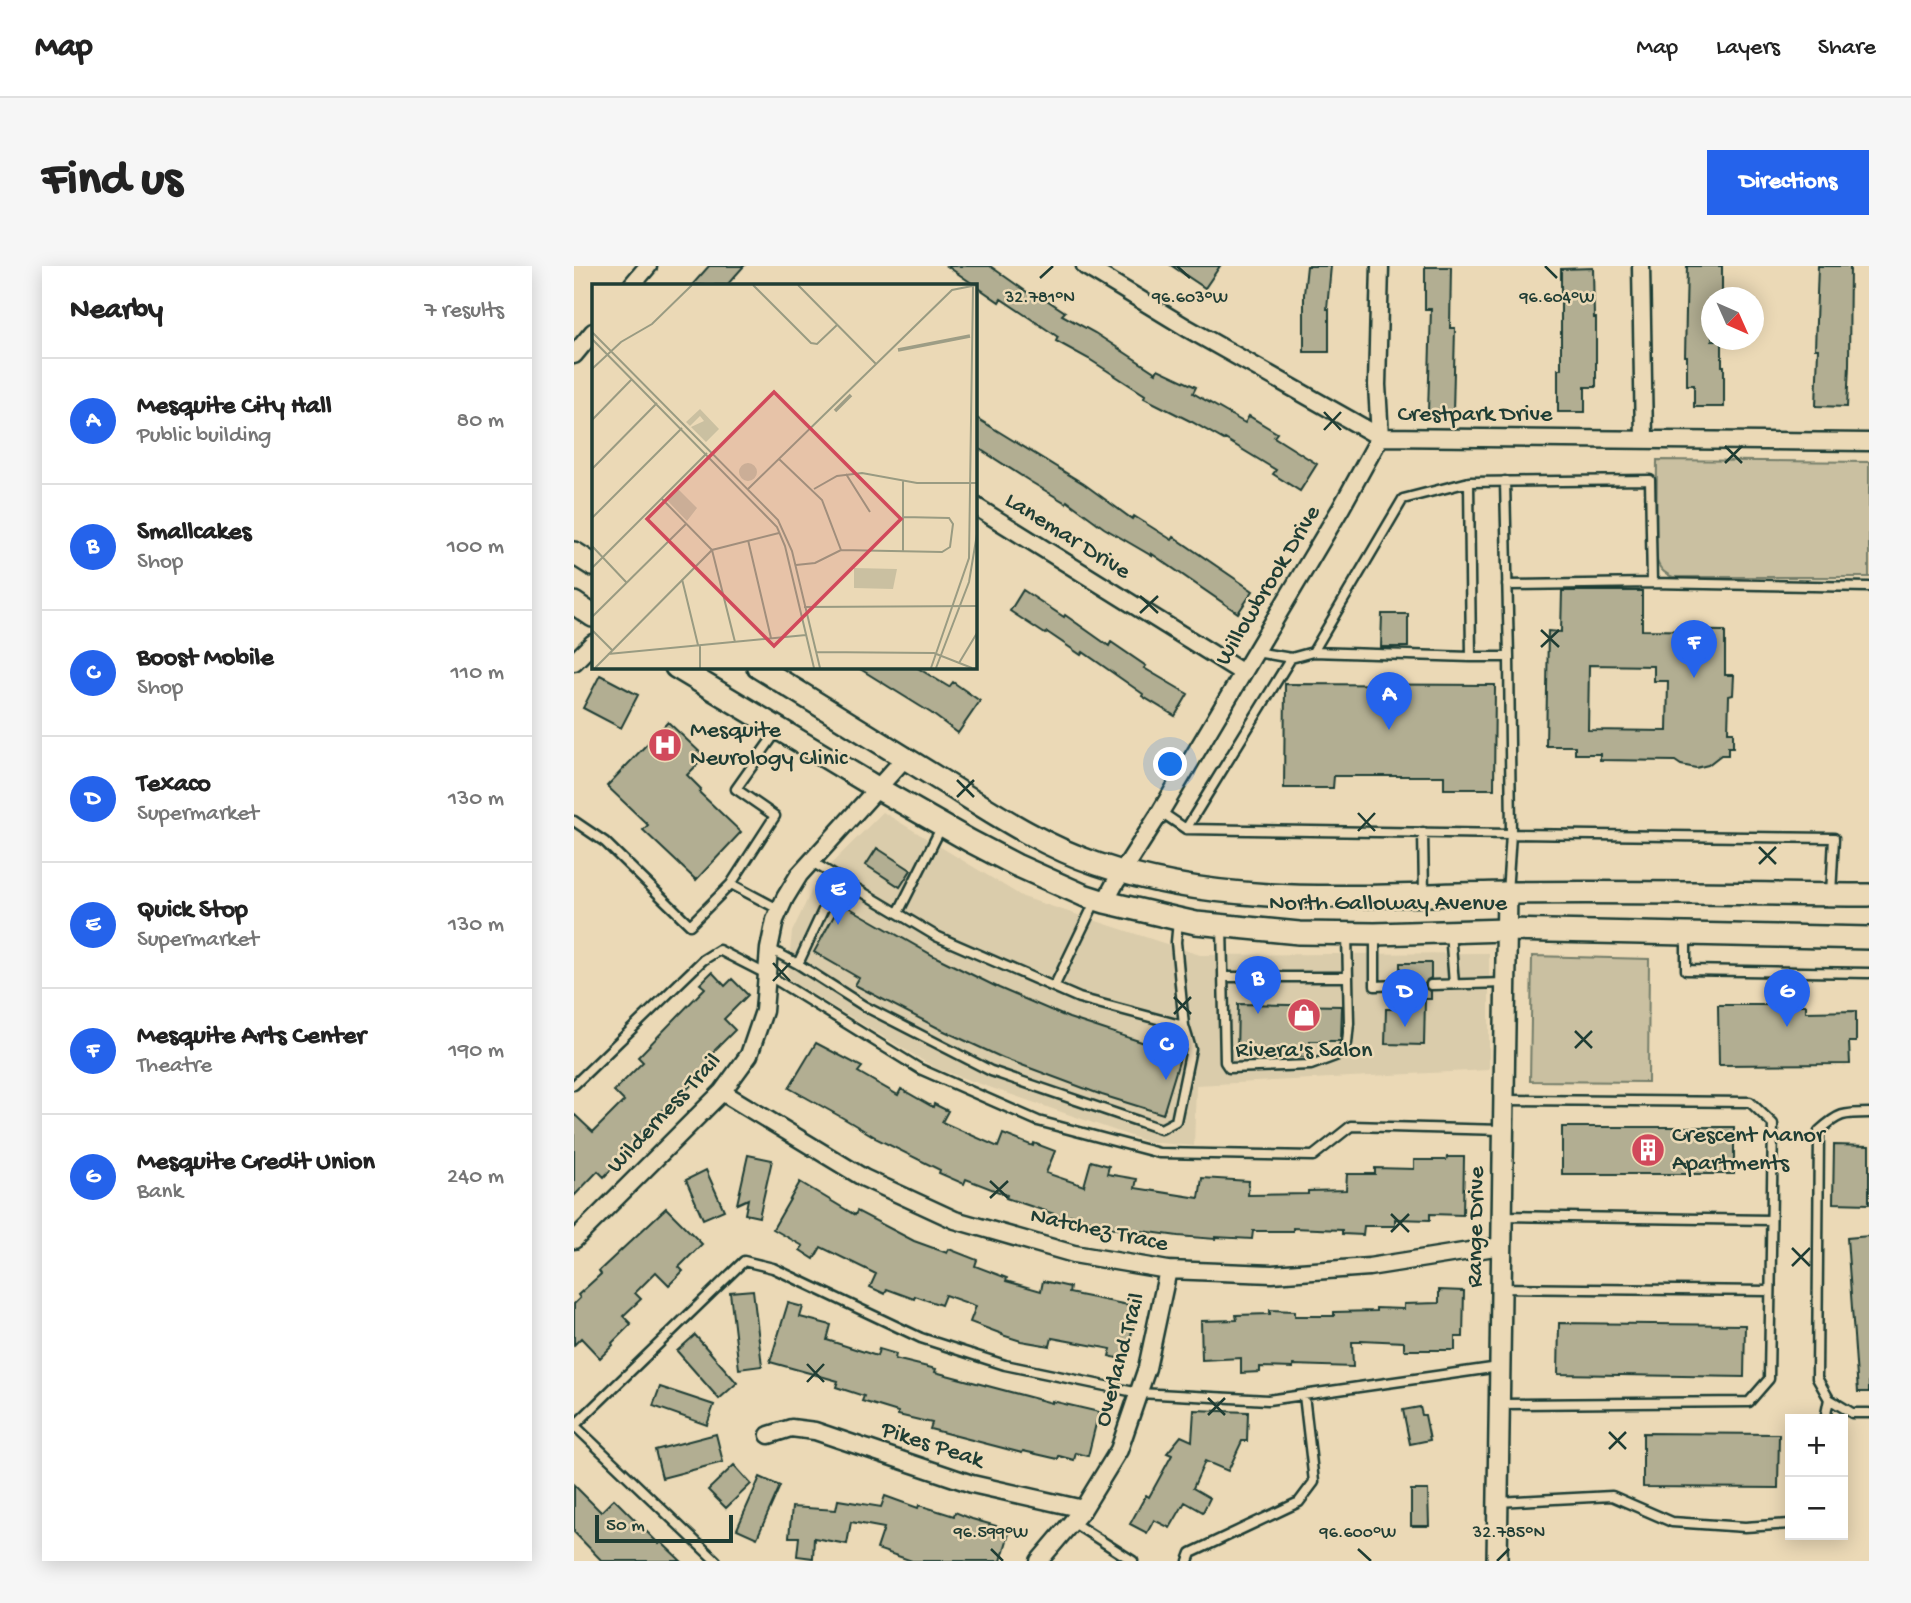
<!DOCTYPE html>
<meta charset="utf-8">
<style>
:root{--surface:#fff;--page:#f6f6f6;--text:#222;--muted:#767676;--line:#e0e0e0;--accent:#2563eb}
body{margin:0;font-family:"Gochi Hand",sans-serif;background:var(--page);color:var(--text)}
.controls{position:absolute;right:21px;bottom:21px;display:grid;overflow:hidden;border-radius:0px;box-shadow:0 4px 18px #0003}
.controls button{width:63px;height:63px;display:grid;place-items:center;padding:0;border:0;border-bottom:2px solid var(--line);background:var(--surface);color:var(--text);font:35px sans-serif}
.compass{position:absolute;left:1127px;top:21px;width:63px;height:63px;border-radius:50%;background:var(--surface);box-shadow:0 4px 18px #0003;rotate:135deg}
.scale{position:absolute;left:21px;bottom:18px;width:138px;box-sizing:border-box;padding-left:7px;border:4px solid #1f3d34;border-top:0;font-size:19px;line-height:24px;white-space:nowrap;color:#1f3d34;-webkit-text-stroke:5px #ebd9b6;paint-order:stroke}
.you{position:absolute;left:597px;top:499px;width:24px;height:24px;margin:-18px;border:5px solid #fff;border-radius:50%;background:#1a73e8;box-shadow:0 0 0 10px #1a73e833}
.badge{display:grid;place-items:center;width:46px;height:46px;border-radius:50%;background:var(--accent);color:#fff;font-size:23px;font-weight:700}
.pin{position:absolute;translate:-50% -58px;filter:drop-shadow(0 2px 4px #0008)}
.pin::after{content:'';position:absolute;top:37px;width:24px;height:21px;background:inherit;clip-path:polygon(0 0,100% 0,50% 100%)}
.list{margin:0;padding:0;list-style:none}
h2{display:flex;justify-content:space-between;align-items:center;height:91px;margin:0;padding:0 28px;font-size:30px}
h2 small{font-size:23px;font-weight:400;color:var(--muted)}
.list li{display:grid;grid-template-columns:46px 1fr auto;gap:21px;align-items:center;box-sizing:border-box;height:126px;padding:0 28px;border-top:2px solid var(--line)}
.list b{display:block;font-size:26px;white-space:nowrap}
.list p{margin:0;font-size:23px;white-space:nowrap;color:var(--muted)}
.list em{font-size:23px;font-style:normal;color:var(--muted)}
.map{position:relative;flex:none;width:1295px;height:1295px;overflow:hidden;border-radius:0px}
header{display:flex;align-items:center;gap:42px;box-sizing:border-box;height:98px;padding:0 35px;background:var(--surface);border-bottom:2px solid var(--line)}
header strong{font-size:33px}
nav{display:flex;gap:38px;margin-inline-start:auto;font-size:24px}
.intro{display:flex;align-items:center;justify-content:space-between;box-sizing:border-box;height:168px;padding:0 42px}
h1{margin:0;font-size:49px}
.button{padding:18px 32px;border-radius:0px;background:var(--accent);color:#fff;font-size:24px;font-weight:700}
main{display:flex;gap:42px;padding:0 42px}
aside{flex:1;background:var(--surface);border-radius:0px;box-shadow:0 4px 18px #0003}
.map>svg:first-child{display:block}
</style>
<header>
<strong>Map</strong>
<nav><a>Map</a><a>Layers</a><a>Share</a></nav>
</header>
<div class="intro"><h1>Find us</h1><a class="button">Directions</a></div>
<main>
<aside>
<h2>Nearby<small>7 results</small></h2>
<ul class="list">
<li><span class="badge">A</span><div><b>Mesquite City Hall</b><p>Public building</p></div><em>80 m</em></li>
<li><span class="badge">B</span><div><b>Smallcakes</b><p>Shop</p></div><em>100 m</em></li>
<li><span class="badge">C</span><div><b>Boost Mobile</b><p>Shop</p></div><em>110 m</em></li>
<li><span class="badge">D</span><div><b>Texaco</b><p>Supermarket</p></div><em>130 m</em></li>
<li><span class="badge">E</span><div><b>Quick Stop</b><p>Supermarket</p></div><em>130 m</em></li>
<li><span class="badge">F</span><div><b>Mesquite Arts Center</b><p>Theatre</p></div><em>190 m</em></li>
<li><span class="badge">G</span><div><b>Mesquite Credit Union</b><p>Bank</p></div><em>240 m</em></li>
</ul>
</aside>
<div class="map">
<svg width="1295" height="1295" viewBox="0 0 1295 1295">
<rect width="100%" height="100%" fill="#ebd9b6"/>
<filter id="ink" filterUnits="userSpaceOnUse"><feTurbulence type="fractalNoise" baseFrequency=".0143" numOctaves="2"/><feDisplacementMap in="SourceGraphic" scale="14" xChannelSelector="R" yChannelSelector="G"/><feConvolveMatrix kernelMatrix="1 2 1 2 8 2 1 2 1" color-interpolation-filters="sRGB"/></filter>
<g filter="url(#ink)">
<path fill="#daccab" d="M309,546l140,85 177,58 289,-2v117l-293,15 -2,61 -46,-4 -211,-73 -150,-90 5,-47 26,-55z"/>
<path fill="#cac0a1" stroke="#747e6a" stroke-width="2" d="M1083,194l212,2v115h-196c-10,-4 -14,-9 -17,-19z
M958,690l117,3 -1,123 -118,-1z"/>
<path fill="#b2ae92" stroke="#1f3d34" stroke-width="2" fill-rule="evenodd" d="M135,0h35l-17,19h-35z
M373,0h43l44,31 2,-4 29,19 -3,3 33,18 61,40 2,-4 38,18 -3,6 52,30 4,-7 28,17 -3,4 43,27 -17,27 -27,-17 3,-4 -51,-31 -1,1 -32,-18 -48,-24 1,-3 -56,-36 -33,-18 2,-4 -57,-38 -2,3z
M598,0h48l-15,22z
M733,0h24l-4,43h2v43h-25v-58z
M1113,0h35v32h-10v42h10v26h2v41h-30v-22h-7v-29h-2z
M1244,0h32l-1,99 -2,42 -31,-1 2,-57h-3z
M851,1h26l-1,61h5l-2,85 -25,-1 3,-103h-6z
M1019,2l1,50h2v69h-11v25h-27v-43h3v-100z
M401,151l109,67 48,35 2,-3 38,24 2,-3 79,54 -15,22 -86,-59v2l-48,-28 -37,-27 -1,2 -35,-21 -56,-36z
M449,324l41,27 1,-2 44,31 2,-4 35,24 -2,2 44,26 -13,22 -33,-20 1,-2 -60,-42 -2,3 -34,-23 -2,2 -35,-23z
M988,325h80v39l83,1v44h9l-1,20 -4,1 -1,36h5v15h-5v8h-7l-13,10 -12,3 -15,-3 -6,-4 -75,-1v-6h-25v-8h-29l2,-115 13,1zM1015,399l65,1v15h14l-1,50 -79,-1z
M808,348h26v33h-27z
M283,401h59l33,20 4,-5 27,19 -22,32 -27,-20z
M26,409l38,20 -17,33 -38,-20z
M711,418l210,1 -1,104h-50v-13h-110l-1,12h-49z
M94,456l37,35 -18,18 14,14 -2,3 42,40 -45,48 -53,-50 5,-5 -41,-39z
M303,582l34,22 -11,17 -34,-22z
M267,637l93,53 65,32 70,30 112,37 -18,59 -61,-19 -99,-37 -61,-28 -87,-45 4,-7 -45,-26z
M826,697h31v15l-4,2 -2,4 1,5 5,2v8h-6l-1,46 -39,-1 1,-35h14v-17l4,-2 2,-5 -1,-4 -5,-3z
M138,706l13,14 7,-7 16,16 -24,24 11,11 -25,25 6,6 -43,42 -1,-2 -31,31 2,3 -39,42 -6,-6 -24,25v-82l19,18 31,-31 -10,-10 29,-29 -5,-5 67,-69 -5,-4z
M664,738l104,2 -1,35h-31v16l-73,-2z
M1144,739h88v7l50,-1v31h-7l1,22 -131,1z
M242,777l46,24 -4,5 40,23 3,-6 32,18 1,-3 14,7 -6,11 56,25 5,-13 30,12 1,-3 21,8 -9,22 38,13 7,-25 18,5 -2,8 30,5 -2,9 64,10 3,-20 47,3 -1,14 60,-1v-3l38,-1 1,-16h28v-6l39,1v-9h32l1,-3h17l-1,58 -33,-1v6l-35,-1v7h-31l-1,9 -21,-1v-4l-49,-2v3h-40l-1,8 -37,-2v2l-37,-3 -36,-5 -1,2 -24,-4 -47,-14 -1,4 -63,-21 1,-3 -41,-16 -2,5 -25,-11 1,-3 -65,-32v-1l-32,-19 -54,-30z
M988,861h172v47h-172z
M1260,879l35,1v58l-36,-1z
M174,889l24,5 -13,57 -14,-3 3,-15 -11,5z
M132,904l18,40 -21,9 -17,-39z
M226,916l55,33 2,-4 57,30 33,12 2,-4 28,11 -2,6 32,12 -1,3 35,10 2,-10 27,6 -1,6 69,14 -13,53 -16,-4 2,-7 -59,-11 -2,8 -29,-5 -19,-6v-1l-32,-12 6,-16 -31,-11 -4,10 -26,-9 -1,3 -27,-10 -2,5 -15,-7 6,-13 -55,-27 -7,12 -14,-9 3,-4 -30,-17z
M92,942l36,36 -23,23 4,4 -14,14 -13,-13 -21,21 6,6 -18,17 8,8 -19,19 1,2 -13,13 -19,-20 -7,7v-41l6,-6 -2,-3 23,-21 -2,-3z
M1295,970v156h-11l-11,-154z
M179,1024l9,76 -23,3 -9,-77z
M865,1024l25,1 -1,46h-8v13h-51v-8l-43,-2v2h-9l1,25 -60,-2v3l-33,-1v5l-19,1v-15l-39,2 -1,-39 36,-1 -1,-5 34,-1v-4l25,1v5h39v-4l42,-1v-3l28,1v-5l35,-1z
M214,1037l15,4 -3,10 31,8 -4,15 50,16 2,-7 17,5 -1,5 41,10 -1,3 117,31v-2l47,11 -11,44 -12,-3 -2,7 -15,-4 -1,3 -35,-8 -1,2 -92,-24 2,-6 -34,-8v-3l-36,-11 2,-5 -28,-9 2,-6 -68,-19z
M985,1057l186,2 -1,52 -186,-3z
M121,1069l42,48 -18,16 -42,-48z
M86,1121l54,18 -7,20 -54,-19z
M846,1141l2,8h3l5,25 -20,4 -7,-34z
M620,1144l54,2 -1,29h-5l-14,30 -23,-10 -12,27 17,10 -7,14 -18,-10 -15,26 -16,-8 -7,13 -17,-9 16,-29 3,2 23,-42 -5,-2 14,-17 11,5z
M1069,1167l136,1 -1,54 -135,-1z
M142,1168l7,28 -61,16 -7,-28z
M160,1199l17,19 -25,24 -18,-18z
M186,1211l20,9 -23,52 -20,-9z
M0,1219l27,27 13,-13 45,45 2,-2 20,19h-79l-28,-29z
M837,1224h17l1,36h-18z
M311,1230l33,12 1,-3 35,11 1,-4 17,7 38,11 -9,31h-89l-35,-12 7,-21 -33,-6 -4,22 -33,-6 -1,20 -16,-2 2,-19h-10l3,-30 44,3 2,-10 43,7z"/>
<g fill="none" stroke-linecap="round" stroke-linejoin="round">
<g stroke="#1f3d34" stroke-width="13">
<path id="service" d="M931,215l4,176
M895,216l181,-2 2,103 217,4
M933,319l145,-2
M739,386l158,5
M587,546l25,17 325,5 -2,-177h-38l-2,-175 -66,17 -90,153 -22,6 -35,-6
M0,555l31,21 85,83 41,-41 49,26
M612,563l105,-171
M849,566l1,62
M238,596l124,74 143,62 105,28 -8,-84 2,-21
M157,618l44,-68 -39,-27 41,-58
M933,627l4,-59 323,4 -3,56
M324,647l44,-87
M648,660l3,136 4,6 82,-3 27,-10 9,-12 2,-20 -2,-89
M876,666l4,52
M1112,669v35l183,3
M801,670v50l25,-1
M196,683l28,15 66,42 127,65 170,58 15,-8 15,-72 -7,-23
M224,698l40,-86
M649,711h125
M857,719l74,-2
M480,721l42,-87
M0,819l129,-125 16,-10 49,25 152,94 118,52 121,32 154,3 38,-30 152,4
M1295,847c-26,0 -30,0 -50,18l-2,247 12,21 23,14h17
M927,950l270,4
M926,1022l270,3
M927,1138l248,-2 20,-23 4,-255 -23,-22 -244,-2
M1251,1153l4,-20
M0,1159l142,136
M0,1160l170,-165 29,7 148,70 84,27 134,28 129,7 231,-33
M924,1236l114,-6 60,26 73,5 45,-3
M498,1256l61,39
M614,1295l3,-8 108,-51 15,-20 -10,-87"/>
</g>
<g stroke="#1f3d34" stroke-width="21">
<path id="minor" d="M511,0l102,62 193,109 489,5
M1067,0l3,173
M58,19l16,-19
M0,89l19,-23
M401,240l268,167
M0,396l19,-19
M531,636l9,-17 44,-69 183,-308 39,-71 -3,-52 3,-119
M148,826l142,86 91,42 119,34 94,16 104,4 97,-7 132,-21
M0,974l148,-148 27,-37 15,-44 5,-62 6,-29 10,-22 14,-23 106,-117
M195,1169l22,-7 24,3 157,53 111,25
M465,1295l44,-52 36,-59 28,-82 21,-98"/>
</g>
<g stroke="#1f3d34" stroke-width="24">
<path id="tertiary" d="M923,1295l10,-668"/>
</g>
<g stroke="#1f3d34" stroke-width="26">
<path id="secondary" d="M0,287l19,12
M0,337l19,13
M102,401l201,121 93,53 46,24 67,30 22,7 73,17 18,4 103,10 76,1 131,-4 363,8
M184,401c63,39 126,78 189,117 48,30 96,62 150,80 130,45 273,31 408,29 121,-2 243,1 364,2"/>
</g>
<use href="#service" stroke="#ebd9b6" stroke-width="8"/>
<use href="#minor" stroke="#ebd9b6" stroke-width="16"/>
<use href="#tertiary" stroke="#ebd9b6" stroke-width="19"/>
<use href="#secondary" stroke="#ebd9b6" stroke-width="21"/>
</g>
</g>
<path fill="none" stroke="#1f3d34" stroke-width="2.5" d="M603,0l13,12M971,0l12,12M466,12l13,-12M750,146l17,18M750,164l17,-18M1151,180l17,17M1151,197l17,-17M566,330l18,17M566,347l18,-17M967,364l18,17M967,381l18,-17M383,514l17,17M383,531l17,-17M784,547l17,18M784,565l17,-18M1185,581l17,17M1185,598l17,-17M199,697l17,18M199,715l17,-18M600,731l17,17M600,748l17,-17M1001,765l17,17M1001,782l17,-17M416,915l18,17M416,932l18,-17M817,948l18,18M817,966l18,-18M1218,982l18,18M1218,1000l18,-18M233,1098l17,18M233,1116l17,-18M634,1132l17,17M634,1149l17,-17M1035,1166l17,17M1035,1183l17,-17M417,1283l12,12M784,1283l13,12M923,1295l12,-12"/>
<defs>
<g id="hospital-disc" transform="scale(1.75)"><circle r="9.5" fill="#d1495b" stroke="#ebd9b6"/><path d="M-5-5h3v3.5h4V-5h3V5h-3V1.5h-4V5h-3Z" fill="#fff"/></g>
<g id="shop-disc" transform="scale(1.75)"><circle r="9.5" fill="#d1495b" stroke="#ebd9b6"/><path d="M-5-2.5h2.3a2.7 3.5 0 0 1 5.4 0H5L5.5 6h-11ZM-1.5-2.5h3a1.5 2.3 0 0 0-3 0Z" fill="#fff"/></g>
<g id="building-disc" transform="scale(1.75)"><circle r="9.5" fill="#d1495b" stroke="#ebd9b6"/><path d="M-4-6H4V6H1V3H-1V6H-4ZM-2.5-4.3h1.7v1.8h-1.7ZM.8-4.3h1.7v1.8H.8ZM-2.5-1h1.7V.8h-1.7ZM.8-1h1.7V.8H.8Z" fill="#fff"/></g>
</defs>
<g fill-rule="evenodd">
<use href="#hospital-disc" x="91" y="479"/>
<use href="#shop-disc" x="730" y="749"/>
<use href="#building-disc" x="1074" y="884"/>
</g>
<g text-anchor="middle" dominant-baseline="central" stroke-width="5" stroke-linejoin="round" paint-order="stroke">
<g font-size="24" fill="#1f3d34" stroke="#ebd9b6">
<text x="901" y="149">Crestpark Drive</text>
<text transform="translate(493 271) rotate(32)">Lanemar Drive</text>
<text transform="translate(695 320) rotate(-59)">Willowbrook Drive</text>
<text x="814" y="638">North Galloway Avenue</text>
<text transform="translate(91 848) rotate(-47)">Wilderness Trail</text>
<text transform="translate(903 961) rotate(-89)">Range Drive</text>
<text transform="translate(525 965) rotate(12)">Natchez Trace</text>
<text transform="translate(547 1094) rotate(-75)">Overland Trail</text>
<text transform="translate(358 1180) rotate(18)">Pikes Peak</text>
</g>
<g font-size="24" fill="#1f3d34" stroke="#ebd9b6" text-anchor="start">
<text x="116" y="465">Mesquite<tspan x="116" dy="28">Neurology Clinic</tspan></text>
<text x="730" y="785" text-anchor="middle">Rivera's Salon</text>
<text x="1098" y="870">Crescent Manor<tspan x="1098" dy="28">Apartments</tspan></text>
</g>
</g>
<g transform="translate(18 18)">
<rect width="385" height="385" fill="#ebd9b6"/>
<path d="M108,125l19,20 -13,13 -15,-15 13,-6 -4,-5 -10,10 -4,-4zM147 188a9 9 0 1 1 18 0a9 9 0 1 1-18 0ZM85,204l20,20 -10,13 -21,-22zM262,284l43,1 -4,20 -39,-1z" fill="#cac0a1"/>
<path fill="none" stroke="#9d9d85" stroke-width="3.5" d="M306,66l72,-14M243,127l16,-16"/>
<path fill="none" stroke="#999b82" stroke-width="2" d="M161,1l58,58 6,1 20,-19M206,1l78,79M0,48l186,188 14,31 28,117M0,55l185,188 8,19 29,122M0,85l29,-27 31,-18 40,-39M0,136l40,-41M187,175l43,41 19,50M0,185l65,-66M254,190l24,38M311,196v71M222,205l23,-13 25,-3 55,10h60M155,206l205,-200 25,-5M70,215l50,51 23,92M0,234l90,-90M156,256l23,98M0,262l34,36M204,281l19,-2 26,-13 101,2 8,-5 3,-23 -4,-6 -46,-1M0,284l115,-115M90,295l16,66M212,323l173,-1M0,333l94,-93M0,346l20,20M224,368l118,1 38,15M16,370l198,-19M367,379l18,-30M3,384l117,-118 67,-17M108,384v-22M339,384l38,-110 4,-273M344,384l33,-86 8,-48"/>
<path fill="#d1495b" fill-opacity="0.15" stroke="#d1495b" stroke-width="3.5" d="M182,108l127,127 -127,127 -127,-127z"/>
<rect width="385" height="385" fill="none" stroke="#1f3d34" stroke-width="3.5"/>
</g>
<g font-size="18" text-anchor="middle" fill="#1f3d34" stroke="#ebd9b6" stroke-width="5" stroke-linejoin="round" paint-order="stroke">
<text x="466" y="36">32.781°N</text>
<text x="616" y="36">96.603°W</text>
<text x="983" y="36">96.604°W</text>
<text x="935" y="1271">32.785°N</text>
<text x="417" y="1271">96.599°W</text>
<text x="784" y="1271">96.600°W</text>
</g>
</svg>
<div class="controls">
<button>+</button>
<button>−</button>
</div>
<svg class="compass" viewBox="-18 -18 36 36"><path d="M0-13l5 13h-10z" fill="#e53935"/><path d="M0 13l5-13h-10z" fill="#767676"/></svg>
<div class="scale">50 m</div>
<div class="you"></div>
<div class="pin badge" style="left:815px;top:464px">A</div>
<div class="pin badge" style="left:684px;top:748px">B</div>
<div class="pin badge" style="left:592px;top:814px">C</div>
<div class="pin badge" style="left:831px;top:761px">D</div>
<div class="pin badge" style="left:264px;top:659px">E</div>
<div class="pin badge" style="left:1120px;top:412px">F</div>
<div class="pin badge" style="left:1213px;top:761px">G</div>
</div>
</main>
